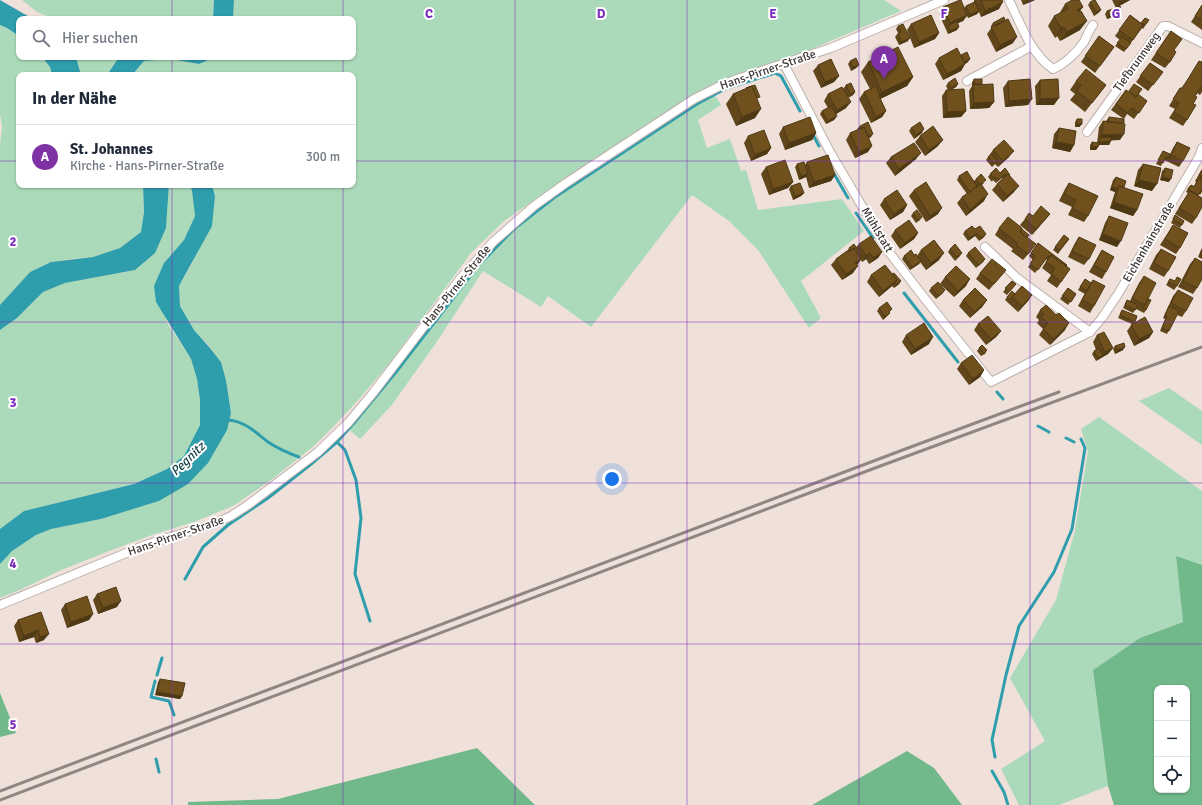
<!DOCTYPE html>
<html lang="de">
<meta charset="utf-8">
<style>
:root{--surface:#fff;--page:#f6f6f7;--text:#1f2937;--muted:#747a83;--line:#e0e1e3;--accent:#7f32a3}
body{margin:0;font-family:Signika,sans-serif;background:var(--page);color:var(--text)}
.controls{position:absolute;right:12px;bottom:12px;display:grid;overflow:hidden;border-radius:8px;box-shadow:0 1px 3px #0004}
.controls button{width:36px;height:36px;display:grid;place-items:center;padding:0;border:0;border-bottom:1px solid var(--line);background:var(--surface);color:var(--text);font:20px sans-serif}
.you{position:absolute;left:612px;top:479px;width:14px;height:14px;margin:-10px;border:3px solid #fff;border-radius:50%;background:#1a73e8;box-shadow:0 0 0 6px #1a73e833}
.badge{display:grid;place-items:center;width:26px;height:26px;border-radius:50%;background:var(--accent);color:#fff;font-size:13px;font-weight:700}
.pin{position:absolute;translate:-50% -33px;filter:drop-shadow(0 1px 2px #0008)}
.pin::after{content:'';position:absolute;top:21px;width:14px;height:12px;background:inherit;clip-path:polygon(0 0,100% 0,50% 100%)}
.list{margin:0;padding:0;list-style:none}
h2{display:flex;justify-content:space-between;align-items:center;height:52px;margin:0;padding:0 16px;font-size:17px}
h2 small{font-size:13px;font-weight:400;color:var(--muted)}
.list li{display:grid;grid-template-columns:26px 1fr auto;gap:12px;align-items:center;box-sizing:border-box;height:64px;padding:0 16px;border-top:1px solid var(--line)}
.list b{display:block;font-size:15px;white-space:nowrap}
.list p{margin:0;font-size:13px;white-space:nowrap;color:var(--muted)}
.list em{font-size:13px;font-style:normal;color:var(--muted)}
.icon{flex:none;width:22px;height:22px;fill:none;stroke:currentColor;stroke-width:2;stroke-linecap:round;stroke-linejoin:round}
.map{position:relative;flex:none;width:1202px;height:805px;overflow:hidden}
.search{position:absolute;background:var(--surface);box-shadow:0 1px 3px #0004;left:16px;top:16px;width:340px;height:44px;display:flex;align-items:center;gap:10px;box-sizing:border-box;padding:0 14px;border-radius:8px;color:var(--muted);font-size:15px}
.panel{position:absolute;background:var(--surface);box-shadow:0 1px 3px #0004;left:16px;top:72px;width:340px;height:116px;border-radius:8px}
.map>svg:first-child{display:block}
</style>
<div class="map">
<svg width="1202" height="805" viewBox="0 0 1202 805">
<rect width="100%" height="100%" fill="#efe1da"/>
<path fill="#abdaba" d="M22,0h192l-1,19h-164l-2,-3 -10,-4z
M234,0h650l17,11 -101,43 -57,18 -47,21 -110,71 -82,57 -33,32 -82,111 -29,34 -25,27 -20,20 -44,35 -38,26 -39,16 -42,13 -43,16 -50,20 -37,18 -22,9v-34l12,-13 24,-16 15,-6 50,-10 58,-18 72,-88 -5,-33 -5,-18 -11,-15 -16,-17 -14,-24 -1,-20 14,-24 22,-66 -3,-11h141v-110h-221l12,-14 13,-1h21l21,4 16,-7h138v-38h-120z
M0,25l7,3 12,8v21h23l8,10 2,8h-33v110h124l1,27 -3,20 -21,16 -27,9 -22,2 -20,3 -21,10 -30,33v-158l2,-21 -2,-11z
M76,57h43l-12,18h-26z
M714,94l7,11 -23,15 9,28 23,-9 11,32 5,-1 12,40 84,-11 22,32 -63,50 20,37 -12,10 -51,-78 -29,-29 -37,-26 -101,132 -43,-31 -7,11 -58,-36 -45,69 -47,66 -31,33 -13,-11 35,-39 69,-90 46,-55 21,-19 28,-22 151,-99z
M169,185h21l2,6 3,25 -11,24 -20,23 2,58 25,38 6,20 3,21v25l-16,31 -17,13 -33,15 -110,27 -24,18v-199l17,-12 26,-26 22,-9 70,-13 31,-42z
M1169,388l33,23v34l-63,-44z
M1099,417l103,74v74l-26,-8 7,65 -43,16 -47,32 15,116 -49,19h-40l-18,-36 44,-28 -35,-63 46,-78 19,-70 13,-79 -7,-22z"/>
<path fill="#71b88a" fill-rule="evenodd" d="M1176,556l26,9v240h-88l-6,-19 -15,-116 47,-32 43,-16zM1157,688h30v102h-30z
M0,693l16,40 -16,4z
M477,748l58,57h-347v-3l90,-3z
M907,751l27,17 28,37h-150z"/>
<path fill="#2e9dac" d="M0,0l33,19h-14v17l-12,-8 -7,-3z
M214,0h20l-1,19h-20z
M42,57h34l5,18h-29l-2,-8z
M119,57h96l-16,7 -22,-4h-20l-13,1 -12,14h-25z
M143,185h26l-3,43 -11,25 -20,17 -70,13 -22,9 -26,26 -17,12v-25l30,-33 21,-10 42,-5 27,-9 21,-16 3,-20z
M190,185h22l3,11 -3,30 -33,60 1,20 14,24 16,18 11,14 5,18 5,33 -4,17 -19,33 -20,21 -29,17 -58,18 -50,10 -15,6 -24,16 -12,13v-35l24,-18 110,-27 33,-15 17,-13 16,-31v-25l-3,-21 -6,-20 -35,-57 -2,-16 10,-23 20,-23 11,-24 -3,-25z"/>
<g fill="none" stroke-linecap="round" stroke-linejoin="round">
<path stroke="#2e9dac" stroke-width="3" d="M812,133l7,13
M833,172l15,26
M856,213l17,25
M904,293l54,69
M997,392l6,7
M227,420c18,1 27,11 41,22 9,6 20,11 31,15
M1038,426l11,6
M1066,438l8,4
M337,442l8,8 11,30 5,38 -6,56 15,47
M185,579l18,-32 25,-22 40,-27 42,-33 27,-23 17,-19 42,-51 82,-106 36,-37 41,-32 142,-93 28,-15 50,-16 6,3 19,35
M157,675l5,-17
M155,681l-4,16 18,4 5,14
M995,757l-3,-17 14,-65 13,-49 35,-54 18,-43 13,-81 -4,-9
M156,759l3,13
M992,771l12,21 4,13"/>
<g stroke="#beb0aa" stroke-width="10">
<path id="minor" d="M1009,0c11,23 22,54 44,69 12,-5 24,-17 31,-27 3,-6 5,-12 9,-17
M784,64l46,88 59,100 33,43 69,87 99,-50 12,-14 16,-24 81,-137 3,-9
M967,81l65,-35
M1087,132l76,-106h5l34,17
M985,247l32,31 73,54
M0,605l148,-61 68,-21 15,-7 17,-11 70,-53 30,-29 25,-30 87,-114 33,-37 41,-36 32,-23 128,-84 26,-13 17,-7 94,-31 113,-48"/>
</g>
<use href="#minor" stroke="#fff" stroke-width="8"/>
<path stroke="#918782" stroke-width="3" d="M0,791l908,-343 151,-56
M0,800l875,-332 327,-121"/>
</g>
<path fill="#60461a" d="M974,0h28l-3,9 -18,8 -2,-5 -2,2 -9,4 -1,-2 -4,5 -5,2 -1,7 -9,4 -9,-20 4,-7 21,1 2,-2 8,-4z
M1021,0h14l-12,5z
M1112,0h18l-13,7 4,4 -2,3 -12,5 -2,-5 2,-3 9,-3z
M1090,2l11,8 -3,3 -4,3 -6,-11z
M1065,4l18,3 -4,5 1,18 -20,11 -3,-5 -2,2 -7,-12 6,-10 5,-2z
M1202,5v25l-11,-8z
M1130,15l11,8 4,-5 4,2 -6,9 -1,-1 -18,24 -9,-6 5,-6 -5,-4z
M993,23l20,20 -17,9 -9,-18 5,-7 -1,-1z
M911,24l28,9 -4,6 -21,9 -7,-18z
M898,26l10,15 -9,4 -4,-8 3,-4 -2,-4z
M1171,31l3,19 -4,12 -5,6 -14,-8z
M1099,36l15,11 -19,26 -14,-11z
M961,55l7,7 -3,2 -4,7 -18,9 -8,-16 4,-6z
M850,61l9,4 -3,3 -5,3 -3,-7z
M1199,61l3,1v30l-2,3 -3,-2 -2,3 -2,8 -6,16 -4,6 -14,-8 6,-9 -6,-3 11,-18h2l3,-4z
M868,62l45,15 -6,9 -27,13 6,12 -4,6 -11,6 -12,-24 5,-7 6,-3 -9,-17z
M1150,63l13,9 -15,19 -12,-9z
M818,65l21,11 -5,6 -13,6 -8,-17z
M974,79l8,5 12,18 -5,6 -19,1 -1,-18 3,-5v-4z
M1040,80l14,25h-18l-1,-19z
M1008,81l24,18 -4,6 -23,2 -2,-19z
M1076,81l30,4 -21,27 -15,-12 5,-6 -5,-4z
M948,83l10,1 -2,3 -5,3 15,21 -5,6 -18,1 -1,-22 4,-6h2l-2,-4z
M846,85l9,7 -2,3 -5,2 -2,11 -11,7 2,1 -3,4 -8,4 -6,-10 2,-3 6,-3 -4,-7 4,-7 15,-5z
M1126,90l10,7 11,4 -13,18 -7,-5 -3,5 -13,-9z
M733,94l25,6 -3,18 -19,8 -10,-22z
M1109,117l11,23h-9l-2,5h-10l-1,2 -2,3h-6v-5l2,-3 5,1 2,-16 4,-6h3z
M1077,119l5,5 -3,3h-4v-5z
M860,126l11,11 -2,1 -1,14 -13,6 -9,-18 4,-7 8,-3 -1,-1z
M783,127l33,6 -4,7 -27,10 -6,-16z
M911,128l11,5 -8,6 -5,-8z
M1059,128l15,17 -4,7 -18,-4 2,-14z
M748,136l23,12 -4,6 -16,7 -7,-18z
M920,136l18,10 -13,10 -10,-14z
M1177,142l6,19 -4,6 -15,-7 -3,6 -5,-2 7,-13 7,3 3,-6z
M993,150l16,7 -11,10 -3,-3 -3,3 -6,-7z
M891,157l25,2 -21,17 -9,-13z
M807,162l28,13 -4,6 -22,7 -3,-11 -7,3 -4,-13 2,-3 8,1z
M1143,164l9,27 -18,-5 4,-16z
M766,167l27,15 -5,6 -19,7 -8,-21z
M1165,168l4,14 -9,-2 2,-9z
M1202,169v23l-2,3 -1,-1 -1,1 -2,23 -4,6 -17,-10 13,-21 -2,-1 2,-4 3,-3 3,1 2,-4 -1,-1z
M1000,173l10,2 4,17 -11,10 -11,-12 5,-6 6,-6h-1l-6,5 -3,-3 -1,2 -4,-5 2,-3z
M959,176l15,5 2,-2 8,4 -2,2 2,16 -18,15 -9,-13 5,-6 5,-3 -10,-14z
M1116,177l8,10 13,23 -4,6 -23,-8 5,-16 -5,-2 3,-10z
M1069,183l19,33 -4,6 -16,-7 4,-8 -13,-6 6,-12z
M791,186l13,7 -3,3 -8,4 -4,-11z
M914,190l24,24 -12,8 -17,-26z
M884,199l23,6 -4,7 -13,8 -10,-15z
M913,213l9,4 -2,3 -4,3 -5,-7z
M1050,214l-5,6 -13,15 -12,-10 5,-6 8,-3z
M1175,215l9,6 -4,7 -9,-5z
M1109,216l8,31 -18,-7 6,-17z
M1173,225l7,23 -4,6 -16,-9z
M999,228l21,3 8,7 3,13 -8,9 -12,-9 2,-2 -18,-14z
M975,229l11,5 -2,3 -5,4 -4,-5 -7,5 -5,-7 2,-3z
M895,230l23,3 -4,6 -14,10 -9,-13z
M1064,235l5,4 -11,15 -5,-4z
M1079,237l10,22 -5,6 -16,-8 7,-14z
M1038,243l32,26 -13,19 -10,-7 4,-6 -9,-7 5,-8 -1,-1 -11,14 -7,-6 5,-7 -4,-4z
M859,244l23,8 -4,6 -9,6 -3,-5 -4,3 -1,-2 -4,5 -4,8 -11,7 -11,-15 5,-6 11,-8 2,-3 7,-1z
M1202,248v11l-4,-2z
M950,249l12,4 -2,3 -5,5 -7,-9z
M1161,249l7,22 -4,6 -15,-8 7,-14z
M921,250l18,10 -13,10 -6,-8 -1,2 -9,6 -8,-11 2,-3 10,-1 3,1z
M1102,250l4,22 -4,7 -13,-7z
M968,253l17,6 -2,3 -7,6 -10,-12z
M1195,258l2,30 -4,6 -15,-7 12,-23z
M1006,270l-17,20 -13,-11 4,-6z
M892,274l9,7 -2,3 -5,4 -2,-2 -13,11 -12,-15 4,-7z
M1144,276l4,23 -2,11 -2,3 -8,-4 -3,4 -10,-5 4,-8 3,1 9,-18z
M945,277l21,9 -12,11 -14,-13z
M1085,279l6,4 2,-3 1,26 -4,7 -12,-7 7,-13v1l-7,-4z
M1170,279l4,2 3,5 -3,4 -8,-5z
M1012,281l4,3 -9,11 -4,-3z
M931,288l12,5 -7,6 -7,-8z
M1068,288l8,6 -8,11 -8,-6z
M1178,290l8,21 -4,6 -5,-2 -10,19 -7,-3 5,-12 -2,-1 10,-22z
M1015,294l17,1 -4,6 -10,11 -13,-12 2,-3z
M963,300h24l-5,7 -12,11 -11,-12z
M879,308l11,5 -7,7 -6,-9z
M1040,310l25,20 -15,15 -11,-10 4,-6 -6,-6 2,-3 -3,-3z
M1122,310l13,12 -1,1 19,9 -4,6 -15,8 -7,-15 5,-7 -14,-6z
M978,324l23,7 -5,6 -10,8 -12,-15z
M906,335l23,9 -18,11 -9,-13z
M1097,335l16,13 -5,6 -12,7 -4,-7 2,-3 2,-1 -3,-8z
M1115,346l8,4 -8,4 -2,-5z
M979,348l8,2 -2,4 -4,2 -4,-5z
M961,363l23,7 -4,7 -11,8 -12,-16z
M97,594l20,13 -19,7 -5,-14z
M65,604l28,10 -4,6 -22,8 -6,-18z
M41,612l3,28 -8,3 -2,-6 -15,5 -5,-16 4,-6z
M160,679l22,17 -2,3 -25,-4 3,-13z"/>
<path fill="#4e3915" d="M1027,0h8l-12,5z
M1123,0h7l-14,8 4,-6z
M1003,2l-4,7 -18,8 4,-6z
M1083,7l-7,9 1,-6z
M1101,10l-3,3 -4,3 2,-4z
M979,11l-2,3 -9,4 2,-3z
M1121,11l-2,3 -12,5 2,-4z
M967,15l-4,6 -15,6v-1l2,-3z
M1087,21l-7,9 -20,11 7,-9z
M959,27l-2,3 -9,4 2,-3z
M1064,27l-7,9 -2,2 6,-10z
M939,33l-4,6 -21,9 5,-6z
M1017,37l-4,6 -17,9 4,-7z
M910,38l-2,3 -9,4 2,-3z
M970,59l-2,3 -7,4 2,-4z
M965,64l-4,7 -18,9 4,-6z
M859,65l-3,3 -5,3 2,-4z
M839,76l-5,6 -13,6 4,-6z
M913,77l-6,9 -33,16 8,-10z
M958,84l-2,3 -7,4 2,-3z
M855,92l-2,3 -5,3 2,-4z
M1059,98l-5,7h-18l4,-6z
M1032,99l-4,6 -23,2 4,-6z
M851,102l-5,6 -14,8 5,-6z
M994,102l-5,6 -19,1 4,-6z
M761,109l-6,9 -19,8 6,-9z
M886,111l-4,6 -11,6 5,-6z
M966,111l-5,6 -18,1 4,-6z
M837,116l-3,4 -8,4 2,-3z
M1077,124h5l-3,3h-4z
M924,129l-2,4 -8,6 2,-4z
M816,133l-4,7 -27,10 4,-7z
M873,134l-2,3 -8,4 2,-3z
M1124,134l-4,6 -20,1v-3l2,-3z
M943,140l-5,6 -13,10 4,-6z
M1111,141l-2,4h-11l2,-3z
M1056,142l18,3 -4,7 -18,-4z
M872,146l-4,6 -13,6 4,-6z
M1092,146l6,1 -2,3h-6z
M771,148l-4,6 -16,7 4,-6z
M1014,151l-5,6 -11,10 5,-6z
M921,153l-5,6 -21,17 4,-7z
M808,174l-2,3 -7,3 2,-4z
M835,175l-4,6 -22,7 5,-6z
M1163,177l8,2 -2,3 -9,-2z
M1139,180l18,4 -5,7 -18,-5z
M793,182l-5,6 -19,7 4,-6z
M1019,186l-5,6 -11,10 4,-6z
M1112,187l5,2 -2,3 -5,-2z
M804,193l-3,3 -8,4 2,-4z
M988,194l-4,7 -18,15 4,-6z
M1114,202l23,8 -4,6 -23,-8z
M907,205l-4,7 -13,8 4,-6z
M942,208l-4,6 -12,8 4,-6z
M1050,214l-5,6 -13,15 4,-6z
M918,233l-4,6 -14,10 5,-6z
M977,233l-2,3 -7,5 2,-3z
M986,234l-2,3 -5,4 2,-3z
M1103,234l18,7 -4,6 -18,-7z
M882,252l-4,6 -9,6 5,-6z
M870,253l-4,6 -4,3 4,-6z
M944,253l-5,7 -13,10 5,-7z
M861,259l-4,6 -2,-2z
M985,259l-2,3 -7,6z
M921,261l-2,3 -9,6 2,-3z
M858,266l-5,7 -11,7 4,-6z
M970,279l-4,7 -12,11 4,-6z
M897,280l-5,6 -13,11 4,-6z
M901,281l-2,3 -5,4 2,-3z
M945,290l-2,3 -7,6z
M1032,295l-4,6 -10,11 4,-6z
M987,300l-5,7 -12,11 5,-6z
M890,313l-7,7 2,-3z
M1069,323l-4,7 -15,15 4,-6z
M1001,331l-5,6 -10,8 5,-6z
M1153,332l-4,6 -15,8 5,-7z
M933,337l-4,7 -18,11 4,-6z
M1125,347l-2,3 -8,4 2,-4z
M1113,348l-5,6 -7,4 4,-6z
M1103,355l-2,3 -5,3 2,-3z
M984,370l-4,7 -11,8 4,-6z
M121,601l-4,6 -19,7 5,-6z
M93,614l-4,6 -22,8 4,-6z
M38,630l-4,7 -15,5 5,-6z
M49,634l-5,6 -8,3 4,-6z
M157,692l25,4 -2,3 -25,-4z"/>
<path fill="#70511e" stroke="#4e3915" d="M960,0h1l6,15 -17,8 -7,-16z
M981,0h21l1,2 -18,9z
M1072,0h7l4,7 -6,3 2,2 2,-1 6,10 -20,11 -3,-5 -3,1 -7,-12 14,-7 -3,-5z
M1094,0h1l6,10 -5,2 -6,-10z
M975,2l4,9 -9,4 -4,-9z
M1202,5v15l-7,-4z
M1120,6l1,5 -12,4 -2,-4z
M931,15l8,18 -20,9 -8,-18z
M1130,15l13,10 -10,15 -14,-10z
M1004,17l1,4 -10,5 -2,-3z
M1145,18l4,2 -4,5 -4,-2z
M1008,19l9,18 -17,8 -9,-18z
M957,21l2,6 -9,4 -2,-5z
M903,24l7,14 -9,4 -3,-8 3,-2 -3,-6z
M1171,31l11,8 -8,11 2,2 -6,10 -14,-9z
M1099,36l15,11 -14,19 -15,-10z
M1122,37l9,6 -5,6 -9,-6z
M898,47l15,30 -31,15 -14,-30z
M957,48l8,16 -18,10 -8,-16z
M967,52l3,7 -6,3 -3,-7z
M856,58l3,7 -6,2 -3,-6z
M831,59l8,17 -14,6 -7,-17z
M1199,61l3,1v25h-1l-6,9 2,1 -4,7 3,1 -9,15 -13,-8 5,-9 -6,-4 7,-11h2l6,-9z
M1150,63l13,9 -10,13 -13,-9z
M1086,69l20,16 -14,18 -15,-12 4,-6 -5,-4z
M955,78l3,6 -7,4 -3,-5z
M974,79h8v5h-8z
M1030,79l2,20 -23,2 -1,-20z
M1058,79l1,19 -19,1v-19z
M851,83l4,9 -5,2 -4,-9z
M993,84l1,18 -20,1 -1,-18z
M1134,84l8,5 -6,8 -7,-6z
M755,85l5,12 -3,1 -5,-12 -6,2z
M752,86l9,23 -19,8 -9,-23z
M876,86l4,9 -1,1 7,15 -10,6 -12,-25z
M842,87l9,15 -14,8 -9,-16z
M964,89l2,22 -19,1 -1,-22z
M1126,90l10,7 2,-3 9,7 -8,12 -7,-5 -4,5 -12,-9z
M831,106l6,10 -9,5 -6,-10z
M810,117l6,16 -27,10 -6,-16z
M1109,117l15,2v4l-16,-1z
M1077,119h5v5h-5z
M1103,121l22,3 -1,10 -22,1z
M868,122l5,12 -5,2 -4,-9 -3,2 -1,-3z
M920,122l4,7 -8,6 -5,-7z
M933,126l10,14 -14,10 -9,-14z
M864,127l8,19 -13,6 -9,-19z
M1059,128l17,3 -2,14 -18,-3z
M764,130l7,18 -16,7 -7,-19z
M1111,137v4l-11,1v-4z
M1004,140l10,11 -11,10 -10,-11z
M1092,142l7,1 -1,4 -6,-1z
M1177,142l13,6 -7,13 -12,-6z
M914,143l7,10 -22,16 -8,-12z
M1163,151l7,3 -1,4 -3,-1 -3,6 -5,-3z
M991,154l6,7 -3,3 -6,-7z
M828,155l7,20 -21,7 -7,-20z
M785,160l8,22 -20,7 -7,-22z
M804,162l4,12 -7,2 -4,-12z
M1143,164l18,4 -4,16 -18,-4z
M996,168l4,5 5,-5 5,7h-1l-1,-1 -2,2 -1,-2 -7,6 -3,-3 -1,1 -4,-4z
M1165,168l8,2 -2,9 -8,-2z
M1202,170v7l-3,-2z
M967,171l10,15 -7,6 -11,-16z
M981,174l5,6 -5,4h-1l-4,-5z
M1008,174l11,12 -12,10 -10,-12z
M1116,177l10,4 -2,6 -5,-1 -2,3 -5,-2z
M1199,179l3,2v11l-1,-1 -3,4 -10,-6 3,-4 3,2z
M926,182l16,26 -12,8 -16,-26z
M800,183l4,10 -9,3 -4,-10z
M1069,183l29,13 -10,20 -16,-8 4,-8 -12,-6z
M981,184l7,10 -18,16 -8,-13z
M1119,186l24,8 -6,16 -23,-8z
M897,190l10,15 -13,9 -10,-15z
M1190,191l12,7v9l-6,11 -17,-10z
M1041,206l9,8 -14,15 -11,-10 4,-6 4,3z
M917,210l5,7 -4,3 -5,-7z
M1175,215l9,6 -2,4 -9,-6z
M1109,216l19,7 -7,18 -18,-7z
M1008,217l14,11 -2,4 16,12 -8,10 -12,-9 1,-2 -18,-15z
M909,220l9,13 -13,10 -10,-13z
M1173,225l15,8 -8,15 -15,-9z
M972,226l3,3 5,-3 6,8 -5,4 -4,-5 -7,5 -5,-7z
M1022,229l7,6 -2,3 -7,-6z
M1064,235l5,4 -9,11 -5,-3z
M871,236l11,16 -8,6 -4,-5 -4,3 -7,-12z
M1079,237l17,8 -7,14 -17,-8z
M934,240l10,13 -13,10 -10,-13z
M1038,243l29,22 -1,1 -15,-11 -1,2 -2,-1 -10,14 -8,-6 5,-8 -4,-3z
M854,244l7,11 -2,1 -5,-8 -3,2 -2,-2z
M955,244l7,9 -5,4 -7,-8z
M975,247l10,12 -6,6 -11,-12z
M854,248l7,11 -6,4 3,3 -12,8 -10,-15 11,-8 1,1z
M1161,249l15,8 -8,14 -14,-8z
M1202,249v6l-2,-1z
M911,250l3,5 2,-1 5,7 -9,6 -8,-11z
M1102,250l12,7 -8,15 -12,-7z
M1051,255l19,14 -9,13 -10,-8 4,-6 -9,-6z
M1195,258l7,4v17l-5,9 -14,-7z
M992,259l14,11 -12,14 -14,-11z
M885,265l12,15 -14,11 -12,-16z
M956,266l14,13 -12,12 -13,-14z
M894,273l7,8 -5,4 -1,-2 2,-3 -5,-6z
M1144,276l12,7 -11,22 -13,-7z
M1177,277l4,2 -4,7 -9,-4 2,-3 5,2z
M1085,279l6,4 -4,8 -7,-4z
M1093,280l12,6 -11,20 -12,-6z
M1012,281l4,3 -7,8 -4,-4z
M938,282l7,8 -6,6 -8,-8z
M1022,286l10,9 -10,11 -10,-9z
M975,288l12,12 -12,12 -12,-12z
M1068,288l8,6 -5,8 -9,-6z
M1178,290l15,8 -7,13 -15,-8z
M1012,291l3,3 -5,6 -3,-3z
M1148,299l3,1 -5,10 -3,-2z
M1127,300l11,5 -3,5 -10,-5z
M887,302l5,7 -3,3 1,1 -5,4 -6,-9z
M1046,305l10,10 3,-2 10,10 -15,16 -11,-10 5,-6 -7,-7 3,-2 -4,-4z
M1169,306l10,5 -10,20 -7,-3 5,-12 -2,-1z
M1122,310l15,6 -2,6 -15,-7z
M988,316l13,15 -10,8 -13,-15z
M1145,317l8,15 -14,7 -8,-14z
M924,323l9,14 -18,12 -9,-14z
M1104,332l9,16 -8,4 -8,-17z
M1124,343l1,4 -8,3 -2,-4z
M982,345l5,5 -3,3 -5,-5z
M1099,348l4,7 -5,3 -4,-7z
M972,355l12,15 -11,9 -12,-16z
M116,587l5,14 -18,7 -6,-14z
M87,596l6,18 -22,8 -6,-18z
M41,612l8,22 -9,3 -2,-7 -14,6 -6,-16z
M160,679l25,4 -3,13 -25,-4z"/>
<path fill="none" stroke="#7b2cbf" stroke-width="1" stroke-opacity="0.55" d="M172,0v19M343,0v19M515,0v805M687,0v805M859,0v805M1030,0v805M172,57v18M343,57v18M0,161h19M353,161h849M172,185v620M343,185v620M0,322h1202M0,483h1202M0,644h1202"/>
<g text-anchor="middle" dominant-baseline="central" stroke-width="4" stroke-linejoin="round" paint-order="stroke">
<g font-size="12" fill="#3d3735" stroke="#fff">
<text transform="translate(1137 62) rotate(-54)">Tiefbrunnweg</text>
<text transform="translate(768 70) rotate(-19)">Hans-Pirner-Straße</text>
<text transform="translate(877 230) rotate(59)">Mühlstatt</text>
<text transform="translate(1149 242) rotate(-60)">Eichenhainstraße</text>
<text transform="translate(457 286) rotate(-51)">Hans-Pirner-Straße</text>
<text transform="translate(176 536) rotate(-19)">Hans-Pirner-Straße</text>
</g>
<g font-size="13" font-style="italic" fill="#0e3f45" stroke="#fff">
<text transform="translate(188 459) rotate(-44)">Pegnitz</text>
</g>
</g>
<g font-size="13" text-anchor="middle" font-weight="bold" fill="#7b2cbf" stroke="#fff" stroke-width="4" stroke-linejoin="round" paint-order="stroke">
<text x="429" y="18">C</text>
<text x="601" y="18">D</text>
<text x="773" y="18">E</text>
<text x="944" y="18">F</text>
<text x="1116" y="18">G</text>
<text x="13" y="246">2</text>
<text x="13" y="407">3</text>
<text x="13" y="568">4</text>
<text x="13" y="729">5</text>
</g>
</svg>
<div class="controls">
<button>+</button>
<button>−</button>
<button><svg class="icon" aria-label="locate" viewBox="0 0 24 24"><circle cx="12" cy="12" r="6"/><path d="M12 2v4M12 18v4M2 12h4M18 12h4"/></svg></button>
</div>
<div class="you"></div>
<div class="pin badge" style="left:884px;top:79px">A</div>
<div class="search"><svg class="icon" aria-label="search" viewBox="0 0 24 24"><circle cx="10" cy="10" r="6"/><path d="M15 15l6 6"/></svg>Hier suchen</div>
<section class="panel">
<h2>In der Nähe<small></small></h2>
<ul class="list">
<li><span class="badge">A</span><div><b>St. Johannes</b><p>Kirche · Hans-Pirner-Straße</p></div><em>300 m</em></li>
</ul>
</section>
</div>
